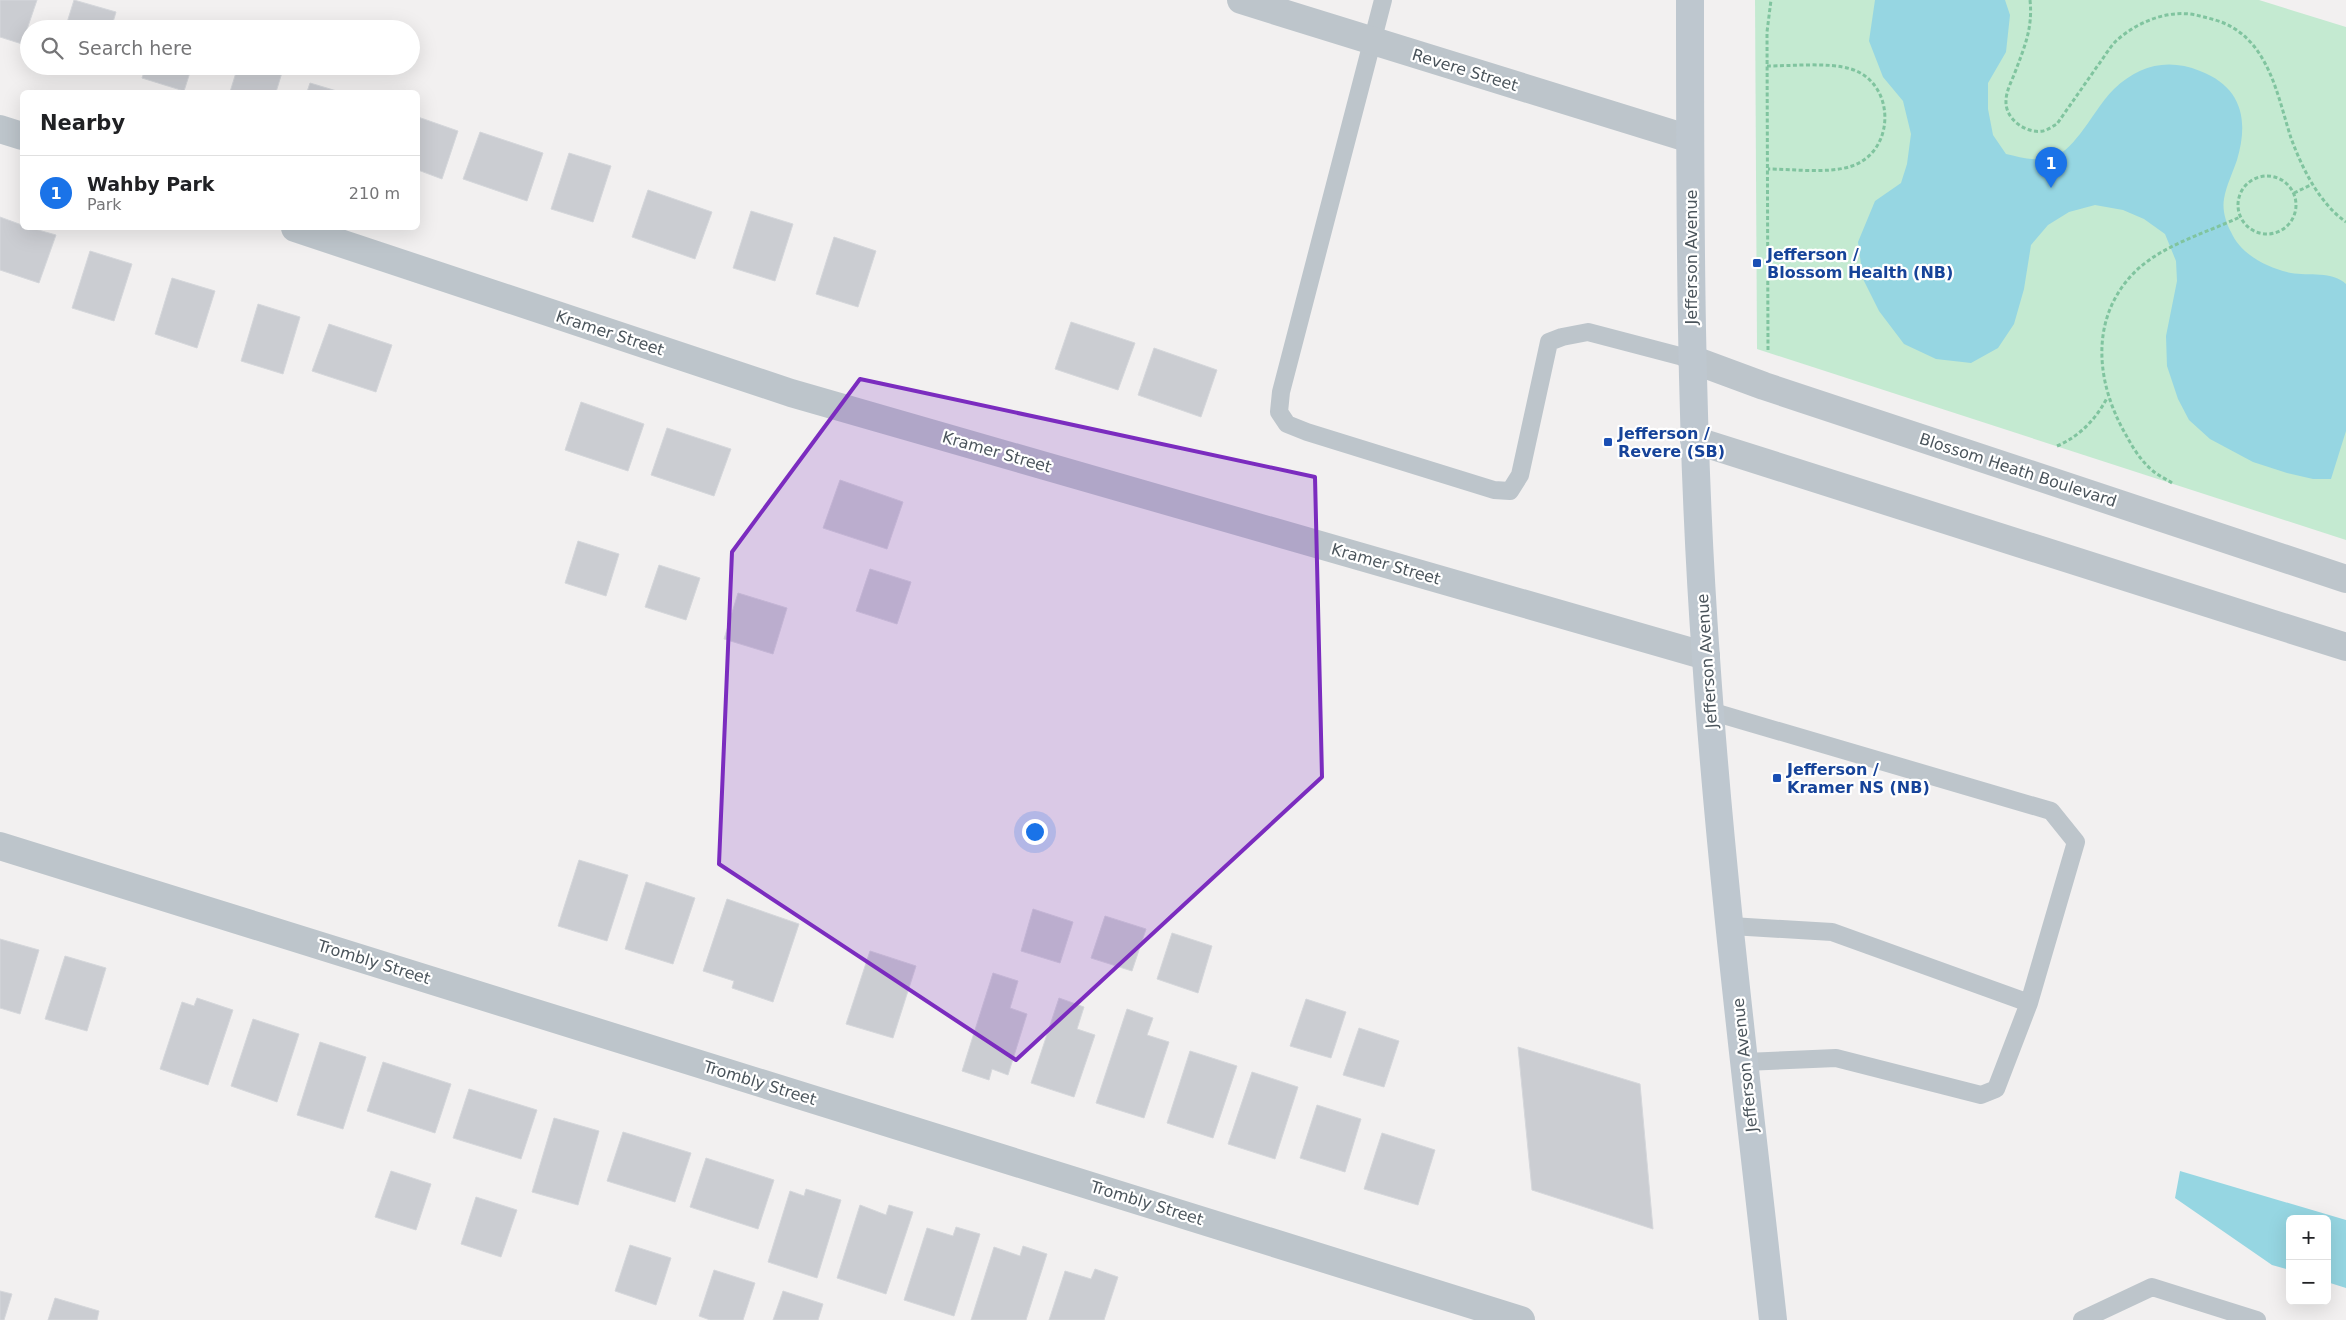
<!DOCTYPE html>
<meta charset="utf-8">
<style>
:root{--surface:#fff;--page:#f2f2f2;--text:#202124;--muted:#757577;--line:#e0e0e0;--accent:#1a73e8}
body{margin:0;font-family:"DejaVu Sans",sans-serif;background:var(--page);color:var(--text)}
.controls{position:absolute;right:15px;bottom:15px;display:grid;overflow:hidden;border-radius:8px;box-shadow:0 5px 20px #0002}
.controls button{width:45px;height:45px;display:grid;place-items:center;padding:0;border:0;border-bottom:1px solid var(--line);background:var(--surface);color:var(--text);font:25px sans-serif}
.you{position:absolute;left:1034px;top:831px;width:18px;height:18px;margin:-12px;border:4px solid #fff;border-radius:50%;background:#1a73e8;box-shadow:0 0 0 8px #1a73e833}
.badge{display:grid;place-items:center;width:32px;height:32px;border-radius:50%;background:var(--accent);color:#fff;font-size:16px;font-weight:700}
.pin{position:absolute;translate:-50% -41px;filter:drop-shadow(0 1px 2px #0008)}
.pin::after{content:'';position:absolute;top:26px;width:18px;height:15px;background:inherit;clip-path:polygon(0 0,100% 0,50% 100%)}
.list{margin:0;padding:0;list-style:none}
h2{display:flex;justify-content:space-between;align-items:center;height:65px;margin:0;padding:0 20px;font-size:21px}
h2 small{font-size:16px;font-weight:400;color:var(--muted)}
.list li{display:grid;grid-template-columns:32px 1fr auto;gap:15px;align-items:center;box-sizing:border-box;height:75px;padding:0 20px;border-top:1px solid var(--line)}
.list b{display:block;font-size:19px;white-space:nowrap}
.list p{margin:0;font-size:16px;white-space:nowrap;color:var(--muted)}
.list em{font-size:16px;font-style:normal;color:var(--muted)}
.icon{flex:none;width:28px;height:28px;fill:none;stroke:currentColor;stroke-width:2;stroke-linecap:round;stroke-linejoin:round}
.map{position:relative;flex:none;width:2346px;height:1320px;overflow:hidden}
.search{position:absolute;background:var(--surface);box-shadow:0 5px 20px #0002;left:20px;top:20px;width:400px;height:55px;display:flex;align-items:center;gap:12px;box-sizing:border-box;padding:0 18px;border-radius:28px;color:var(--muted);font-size:19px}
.panel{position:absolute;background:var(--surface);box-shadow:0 5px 20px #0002;left:20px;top:90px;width:400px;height:140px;border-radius:8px}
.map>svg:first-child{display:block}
</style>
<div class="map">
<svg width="2346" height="1320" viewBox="0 0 2346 1320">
<rect width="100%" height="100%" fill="#f2f0f0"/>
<path fill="#c4ead1" d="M1755,0h504l87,27v513l-589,-191z"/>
<path fill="#96d6e2" d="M1875,0h130l5,15 -4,37 -18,31v26l5,26 13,19c13,3 28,7 41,5 15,-3 24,-14 33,-25 11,-14 21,-32 34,-45 25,-24 54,-31 86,-18 42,16 49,49 37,89 -4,12 -11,26 -13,39 -2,11 2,24 7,33 10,23 37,36 60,41 17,3 42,-2 55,11v147l-15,48h-18l-26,-6 -34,-11 -43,-23 -21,-19 -11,-21 -11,-33 -1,-30 11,-55 -1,-20 -11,-27 -21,-15 -21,-9 -28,-5 -26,7 -21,13 -17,20 -7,44 -10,35 -16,24 -27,15 -35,-4 -32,-15 -25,-33 -16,-32 -5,-37 17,-41 26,-18 6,-19 4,-30 -8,-33 -20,-24 -14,-36z
M2180,1171l166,49v68l-19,-6v-63h-37v51l-18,-5 -97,-67z"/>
<path fill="#cbcdd2" stroke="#d5d7db" d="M0,0h37l-15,44 -22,-7z
M74,0l42,12 -5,17h-46z
M160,21l25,8h-27z
M146,66h46l-8,25 -42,-13z
M238,66h46l-8,26h-46z
M310,83l30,9h-33z
M418,117l40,14 -16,48 -24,-9z
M480,132l63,21 -16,48 -64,-22z
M569,153l42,13 -18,56 -42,-13z
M648,190l64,22 -17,47 -63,-22z
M751,211l42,13 -18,57 -42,-13z
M0,217l22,8v3h9l25,7 -17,48 -39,-13z
M834,237l42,14 -18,56 -42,-13z
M90,251l42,13 -18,57 -42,-13z
M172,278l43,13 -18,57 -42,-14z
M258,304l42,13 -17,57 -42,-13z
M1071,322l64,21 -17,47 -63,-21z
M329,324l63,21 -16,47 -64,-21z
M1154,348l63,22 -16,47 -63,-22z
M581,402l63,22 -16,47 -63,-21z
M667,428l64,21 -17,47 -63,-21z
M840,480l63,22 -16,47 -64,-21z
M578,541l41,13 -13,42 -41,-13z
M659,565l41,13 -14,42 -41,-13z
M870,569l41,13 -14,42 -41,-13z
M738,593l49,15 -14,46 -49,-15z
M579,860l49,15 -21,66 -49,-15z
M646,882l49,16 -22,66 -48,-15z
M727,899l72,25 -26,78 -41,-14 2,-7 -31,-10z
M1033,909l40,13 -13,41 -39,-12z
M1105,916l41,13 -14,42 -41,-13z
M1172,933l40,13 -14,47 -41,-14z
M0,939l39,11 -19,64 -20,-6z
M870,951l46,15 -23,72 -47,-14z
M65,956l41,12 -19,63 -42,-12z
M993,973l25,8 -8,27 17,6 -19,61 -16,-6 -3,11 -27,-9z
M197,998l36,12 -25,75 -48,-16 22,-67 12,4z
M1059,998l25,9 -7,22 18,6 -21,62 -43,-14z
M1306,999l40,13 -15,46 -41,-12z
M1127,1009l26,9 -6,17 22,7 -25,76 -48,-15z
M253,1019l46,15 -22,68 -46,-16z
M1359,1028l40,13 -15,46 -41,-12z
M320,1042l46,15 -23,72 -46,-14z
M1518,1047l122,37 13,145 -121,-39z
M1190,1051l47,15 -24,72 -46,-15z
M383,1062l68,22 -16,49 -68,-22z
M1252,1072l46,15 -23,72 -47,-15z
M469,1089l68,21 -16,49 -68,-21z
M1317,1105l44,14 -16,53 -45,-14z
M554,1118l45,13 -21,74 -46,-13z
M623,1132l68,21 -16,49 -68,-21z
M1382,1133l53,17 -17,55 -54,-16z
M706,1158l68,22 -16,49 -68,-22z
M391,1171l40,13 -15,46 -41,-13z
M806,1189l35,11 -24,78 -49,-16 22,-71 14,5z
M476,1197l41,13 -16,47 -40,-13z
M860,1205l26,10 3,-10 24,7 -27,82 -49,-16z
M956,1227l24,7 -26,82 -50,-16 23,-72 26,8z
M630,1245l41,13 -15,47 -41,-14z
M1023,1246l24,8 -21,66h-55l23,-73 26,9z
M1095,1269l23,8 -14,43h-55l16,-49 26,8z
M714,1270l41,13 -12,37h-33l-11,-4z
M0,1291l12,3 -8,26h-4z
M783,1291l40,13 -5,16h-45z
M55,1298l44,13 -2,9h-49z"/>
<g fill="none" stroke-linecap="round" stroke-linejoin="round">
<path stroke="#80c49f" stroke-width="3" stroke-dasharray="4 2.5" stroke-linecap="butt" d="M2030,0c3,29 -6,48 -16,75 -3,7 -8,17 -8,26 -1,18 20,33 37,30 5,-1 10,-5 14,-7 13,-19 26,-37 39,-56 7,-9 13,-20 20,-27 22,-20 55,-33 84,-25 12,3 25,6 35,13 36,23 44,72 56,109 11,30 28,65 55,84
M1767,66c25,0 62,-4 84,3 45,14 45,82 1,97 -23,8 -60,3 -84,3
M2238 205a29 29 0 1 1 58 0a29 29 0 1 1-58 0Z
M2294,193l19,-9
M1768,350l-1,-318 4,-32
M2057,446c23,-10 39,-27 50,-48
M2172,483c-6,-4 -13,-7 -19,-12 -12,-10 -20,-23 -27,-36 -29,-50 -37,-113 5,-159 27,-30 73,-42 109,-59"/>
<path stroke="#bdc5cb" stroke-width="18" d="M1383,0l-102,392 -2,20 8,12 20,8 187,58 16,1 10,-16 29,-133 13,-5 26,-5 103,27
M1710,711l341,100 25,31 -47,161 -33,86 -15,6 -145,-37 -91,4
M1731,926l101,6 197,71
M2082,1320l70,-33 105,33"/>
<path stroke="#bdc5cb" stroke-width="28" d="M1241,0l449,139
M0,129l22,7
M295,228l496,165 915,263
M1691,359l73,27 582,193
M1694,440l652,207
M0,846l1521,474"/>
<path stroke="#bec7cf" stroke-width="28" d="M1690,0c0,220 0,439 16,658 15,221 43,442 67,662"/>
</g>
<path fill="#7b2cbf" fill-opacity="0.2" stroke="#7b2cbf" stroke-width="4" stroke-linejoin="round" d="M860,379l455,98 7,300 -306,283 -297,-196 13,-312z"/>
<g fill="#1a4fb4" stroke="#fff" stroke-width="2">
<rect x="1752" y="258" width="10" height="10" rx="2.5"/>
<rect x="1603" y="437" width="10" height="10" rx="2.5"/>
<rect x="1772" y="773" width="10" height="10" rx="2.5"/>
</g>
<g text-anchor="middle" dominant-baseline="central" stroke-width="4.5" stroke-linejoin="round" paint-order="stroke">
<g font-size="16" fill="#4a545b" stroke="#fff">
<text transform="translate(1465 70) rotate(17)">Revere Street</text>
<text transform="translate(1691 257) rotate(-90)">Jefferson Avenue</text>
<text transform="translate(610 333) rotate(18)">Kramer Street</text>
<text transform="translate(997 452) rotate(16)">Kramer Street</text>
<text transform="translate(2018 470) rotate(18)">Blossom Heath Boulevard</text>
<text transform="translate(1386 564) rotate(16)">Kramer Street</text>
<text transform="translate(1707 661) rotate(-94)">Jefferson Avenue</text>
<text transform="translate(374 962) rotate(17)">Trombly Street</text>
<text transform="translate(1745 1065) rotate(-96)">Jefferson Avenue</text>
<text transform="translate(760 1083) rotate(17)">Trombly Street</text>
<text transform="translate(1147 1203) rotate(17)">Trombly Street</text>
</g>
<g font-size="16" font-weight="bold" fill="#164399" stroke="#fff" text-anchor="start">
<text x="1767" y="254">Jefferson /<tspan x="1767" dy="18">Blossom Health (NB)</tspan></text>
<text x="1618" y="433">Jefferson /<tspan x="1618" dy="18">Revere (SB)</tspan></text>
<text x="1787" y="769">Jefferson /<tspan x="1787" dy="18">Kramer NS (NB)</tspan></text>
</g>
</g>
</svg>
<div class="controls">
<button>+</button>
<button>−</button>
</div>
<div class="you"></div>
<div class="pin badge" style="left:2051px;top:188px">1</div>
<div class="search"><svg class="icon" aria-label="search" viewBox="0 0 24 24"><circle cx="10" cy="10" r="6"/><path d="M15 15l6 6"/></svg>Search here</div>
<section class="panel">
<h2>Nearby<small></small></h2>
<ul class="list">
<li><span class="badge">1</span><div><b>Wahby Park</b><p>Park</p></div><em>210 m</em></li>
</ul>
</section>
</div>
